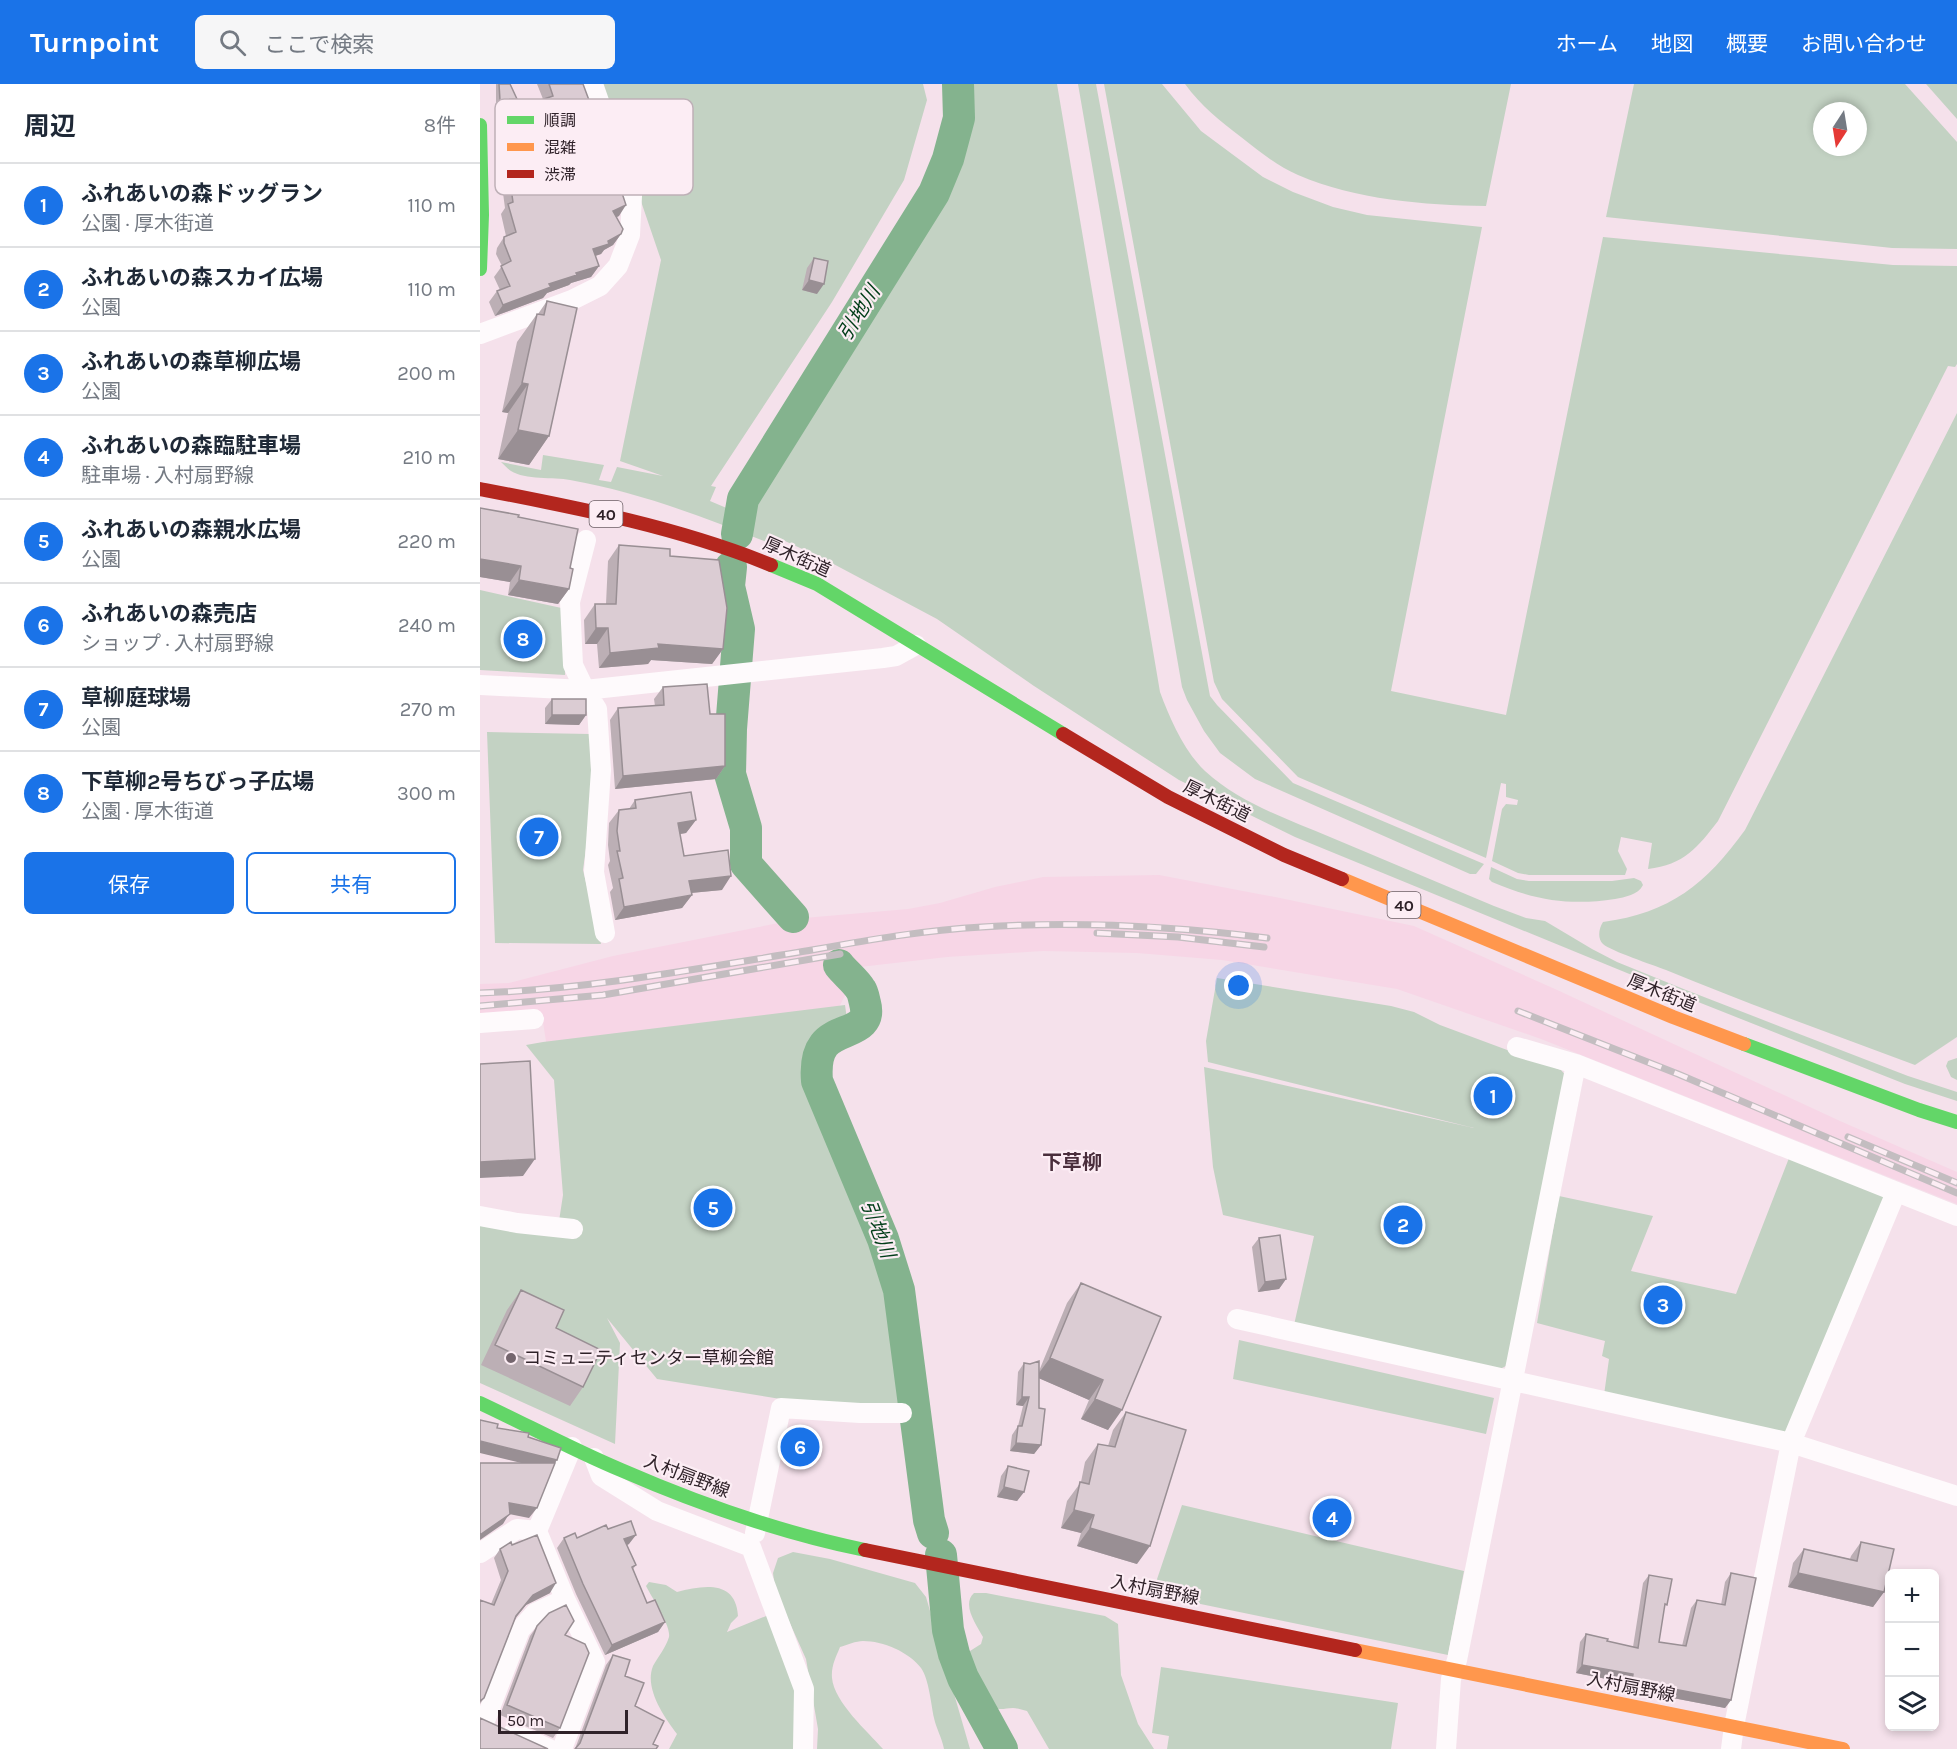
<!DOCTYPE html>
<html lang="ja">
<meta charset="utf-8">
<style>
:root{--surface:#fff;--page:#f6f6f7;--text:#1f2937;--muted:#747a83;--line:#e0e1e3;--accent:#1a73e8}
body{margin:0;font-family:Karla,"Noto Sans JP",sans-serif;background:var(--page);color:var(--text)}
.controls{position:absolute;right:18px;bottom:18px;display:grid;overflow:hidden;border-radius:9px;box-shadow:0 3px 9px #0003}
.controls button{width:54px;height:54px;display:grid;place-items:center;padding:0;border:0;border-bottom:2px solid var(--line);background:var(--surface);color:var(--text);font:30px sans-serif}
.compass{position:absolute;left:1333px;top:18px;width:54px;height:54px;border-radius:50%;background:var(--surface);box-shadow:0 3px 9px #0003;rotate:192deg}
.scale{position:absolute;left:18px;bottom:15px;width:130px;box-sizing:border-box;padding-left:6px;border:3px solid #2f2229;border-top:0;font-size:16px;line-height:21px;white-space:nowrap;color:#2f2229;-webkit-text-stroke:4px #fcedf4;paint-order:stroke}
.you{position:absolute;left:759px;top:902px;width:21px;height:21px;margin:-15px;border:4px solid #fff;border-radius:50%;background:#1a73e8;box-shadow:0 0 0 9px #1a73e833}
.badge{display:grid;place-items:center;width:39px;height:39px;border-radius:50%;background:var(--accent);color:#fff;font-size:20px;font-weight:700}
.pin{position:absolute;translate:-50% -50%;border:3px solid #fff;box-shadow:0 2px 6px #0006}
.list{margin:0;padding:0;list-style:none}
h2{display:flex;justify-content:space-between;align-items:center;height:78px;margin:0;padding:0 24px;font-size:26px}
h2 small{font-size:20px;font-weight:400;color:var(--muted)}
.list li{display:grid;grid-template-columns:39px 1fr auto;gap:18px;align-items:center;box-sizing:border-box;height:84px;padding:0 24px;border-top:2px solid var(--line)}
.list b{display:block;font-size:22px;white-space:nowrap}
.list p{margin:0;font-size:20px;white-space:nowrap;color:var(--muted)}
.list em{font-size:20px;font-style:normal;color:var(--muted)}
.actions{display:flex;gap:12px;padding:18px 24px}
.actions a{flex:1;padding:14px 0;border:2px solid var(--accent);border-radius:9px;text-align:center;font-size:21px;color:var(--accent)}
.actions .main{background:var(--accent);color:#fff}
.icon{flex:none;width:33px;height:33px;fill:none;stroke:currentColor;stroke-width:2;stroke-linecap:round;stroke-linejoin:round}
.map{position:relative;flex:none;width:1477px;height:1665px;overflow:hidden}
header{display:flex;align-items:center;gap:36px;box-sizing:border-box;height:84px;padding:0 30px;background:var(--accent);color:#fff}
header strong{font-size:28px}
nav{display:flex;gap:33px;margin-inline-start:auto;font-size:21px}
.search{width:420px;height:54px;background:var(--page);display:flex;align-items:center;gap:15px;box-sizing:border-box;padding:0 21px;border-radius:9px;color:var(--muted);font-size:22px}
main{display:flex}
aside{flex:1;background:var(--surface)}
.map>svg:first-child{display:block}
</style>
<header>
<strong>Turnpoint</strong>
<div class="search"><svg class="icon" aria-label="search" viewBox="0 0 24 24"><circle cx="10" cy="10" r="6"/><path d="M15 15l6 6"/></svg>ここで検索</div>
<nav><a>ホーム</a><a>地図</a><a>概要</a><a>お問い合わせ</a></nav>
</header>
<main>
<aside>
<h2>周辺<small>8件</small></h2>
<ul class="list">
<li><span class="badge">1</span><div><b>ふれあいの森ドッグラン</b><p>公園 · 厚木街道</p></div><em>110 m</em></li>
<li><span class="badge">2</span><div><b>ふれあいの森スカイ広場</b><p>公園</p></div><em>110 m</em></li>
<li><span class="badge">3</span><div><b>ふれあいの森草柳広場</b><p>公園</p></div><em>200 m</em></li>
<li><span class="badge">4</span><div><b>ふれあいの森臨駐車場</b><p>駐車場 · 入村扇野線</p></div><em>210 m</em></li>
<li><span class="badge">5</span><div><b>ふれあいの森親水広場</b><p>公園</p></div><em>220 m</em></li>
<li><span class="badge">6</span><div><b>ふれあいの森売店</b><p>ショップ · 入村扇野線</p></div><em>240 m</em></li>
<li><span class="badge">7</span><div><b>草柳庭球場</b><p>公園</p></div><em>270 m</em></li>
<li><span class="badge">8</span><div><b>下草柳2号ちびっ子広場</b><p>公園 · 厚木街道</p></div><em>300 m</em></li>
</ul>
<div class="actions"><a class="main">保存</a><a>共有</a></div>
</aside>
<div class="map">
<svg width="1477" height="1665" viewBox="0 0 1477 1665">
<rect width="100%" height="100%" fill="#f5e1eb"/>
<path fill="#f7d6e6" d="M679,791l121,23 134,28 141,63 285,132 117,51v32l-416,-165 -144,-50 -175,-29 -85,-7 -94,-2 -96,6 -87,10 -23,44 -290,37 -4,-26 -63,4v-42l29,-1 104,-27 191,-38 104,-9 32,-6 55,-16 48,-10z"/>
<path fill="#c3d2c3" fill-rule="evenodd" d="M121,0h322l4,16 -23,80 -72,122 -121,184 5,1 -6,14 26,11 47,-60 57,-86 109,-199c11,-27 17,-53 17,-83h91l103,608c10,27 24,59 45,79 35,32 82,48 125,66 55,23 109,46 164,69l32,12 19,3 47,28 25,13 69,28 222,86 49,16v9l-52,-17 -222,-88 -388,-159 -116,-57 -145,-94 -97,-67 -111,-59 -41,-19 -11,4c-66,-26 -134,-53 -204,-65 -16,-3 -45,0 -59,-9 -3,-2 -7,-6 -10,-9l40,8 2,-15 61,10 -5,15 12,2 6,-15 46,9 -43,-15 41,-201z
M598,0h18l114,612 7,9 76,78 191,81 -8,10h-6l-215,-95 -35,-26 -16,-22 -17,-31 -5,-13z
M624,0h58l39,47 62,46 30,15 40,15 34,8 115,12 -91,464 115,24 97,-478 290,28 64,1v98l-2,3 -7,-1 -230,455c-20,26 -34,44 -70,48l4,-26 -31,-6 -3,14 9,18 -2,6h-96l-11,-2 -26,-12 10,-52 4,-5 11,1 1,-5 -12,-3v-13l-5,-1 -15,75 -188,-81 -76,-78 -8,-17z
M705,0h326l-25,122c-62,-1 -130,-6 -188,-31 -21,-9 -39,-24 -57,-38 -21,-16 -40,-31 -56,-53z
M1154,0h271l52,58v107l-65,-1 -286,-31zM1342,27h36v36h-36z
M1446,0h31v35z
M1477,329v624l-42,28c-83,-31 -167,-61 -249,-95 -13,-5 -55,-19 -63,-26 -6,-6 -4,-16 0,-22 67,-9 103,-38 142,-92z
M0,506l86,19 -1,66 -85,-5z
M7,648l103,2 2,71 -9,65 18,74 -106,-1z
M1011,783l26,12 12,2h83l22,-3 7,3 2,4c-5,10 -18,12 -28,14 -45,7 -81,1 -123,-17l-3,-3z
M737,894l174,28 23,6 26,13 121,45 6,7 -57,287 -14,7 -202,-46 20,-89 -91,-21 -10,-48 -9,-100 270,61 -266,-66 -2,-21z
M365,921l2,14 -18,41 -1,35 56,174 20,137 -111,-5 -136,-22 -50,-61 13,25 -5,101 -135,-61v-161l79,-1 4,-26 -9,-115 -28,-35 17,-3z
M1477,974v22l-6,-3 -5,-11 2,-5z
M1309,1074l97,38 -98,238 -184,-39 5,-36 -7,-3 3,-15 -68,-18 22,-127 94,20 -22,55 105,23z
M759,1256l255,58 -8,36 -253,-55z
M702,1421l282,66 -16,84 -296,-61z
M313,1468l37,7 85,24 11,14 44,152h-26c-2,-11 -8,-21 -10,-31 -3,-14 -5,-39 -13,-50 -12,-16 -38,-27 -58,-27 -7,0 -16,4 -23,6 -4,10 -9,19 -8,31 2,24 36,54 51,71h-66l1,-20 -12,-70 -31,-69 -2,-17 5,-15z
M169,1498l17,3 11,7c27,-7 59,-12 61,24l-7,7 -4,9 44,-18 26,73 -2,62h-126l8,-15c-13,-17 -33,-46 -24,-68 5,-9 13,-19 16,-29 2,-12 -17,-39 -23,-51z
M494,1509h12l119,23 13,8 3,51 17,49 16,25h-105l-22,-38c-5,-1 -10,-3 -14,-3 -8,0 -13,3 -19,-1 -13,-7 -28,-42 -24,-56l11,-7 2,-7c-6,-12 -22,-32 -9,-44z
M681,1583l237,36 -7,46h-224l2,-13 -17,-3z"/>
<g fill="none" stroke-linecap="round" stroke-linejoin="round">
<path stroke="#84b38e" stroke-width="32" d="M257,450l6,-35 191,-306 14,-34 11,-41 -1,-34
M251,483l-2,19 10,43 -8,100 -1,45 16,54v36l47,53
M359,881c6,8 17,16 22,25 2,3 3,9 4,13 8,30 -27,24 -41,42 -7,9 -8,24 -7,36l66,158 16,51 30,230 4,13
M461,1471l7,75 6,24 9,24 39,71"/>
<path stroke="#fefafc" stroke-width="20" d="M0,250l92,-34 28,-14 18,-20 12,-31 2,-39 -39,-112
M106,456l-16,62 3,63 12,25 12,19 4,61 -7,102 11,61
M0,601l105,5 298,-32 13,-2 20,-11
M0,939l54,-4
M1037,963l59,17
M0,1132l37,7 56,6
M757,1235l554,124 166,53
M114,1374l7,18 56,35 94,36 53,142 -1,60
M275,1449l26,-125 79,5h42
M0,1469l37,-24 20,2
M5,1637l35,-91 15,-17 30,-14
M33,1649l36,16
M82,1665l33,-87 -30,-63 -28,-68 35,-84
M966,1665l5,-70 6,-19 119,-596 381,152
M1251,1665l3,-23 57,-283 105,-251"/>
<path stroke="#63d668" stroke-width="14" d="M0,41l2,90 -2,54
M291,481l46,19 246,150
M1264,960l175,66 38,12
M0,1319c47,22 93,47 141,67 78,34 161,63 244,80"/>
<path stroke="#ff974d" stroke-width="14" d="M862,795l331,138 71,27
M875,1566l488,99"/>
<path stroke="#b3261e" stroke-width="14" d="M0,405c98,19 198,38 291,76
M583,650l105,63 116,58 58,24
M385,1466l490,100"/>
<g stroke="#c3bdc0" stroke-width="7">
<path id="rail" d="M617,849l81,4 86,10
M0,909c112,-4 221,-25 332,-43 56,-10 113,-20 170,-23 95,-6 191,-1 285,11
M0,922l123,-11 237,-41
M1038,927l160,63 279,119
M1368,1053l109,46"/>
</g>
<use href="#rail" stroke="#fcedf4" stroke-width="4.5" stroke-dasharray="14" stroke-linecap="butt"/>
</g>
<path fill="#bcafb5" d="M16,0h14l3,20 -17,1z
M57,0h46l23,62 9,16 9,20 -4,5 -1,29 -3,1 5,17 -8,11 -9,5 -3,4 -6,2 4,10 -8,11 -20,6 -2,2 -22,8 -4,5 -48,18 -6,-14 8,-11 3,-1 -6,-13 8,-11 -6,-12 1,-6 7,-11 2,-1 -5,-22 4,-6 -4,-30 1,-32 8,-10 30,36 27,-10 -9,-23 -12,5 -12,-33 7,-11 2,-1z
M334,174l3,36 -15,-4 5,-22z
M67,217l2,135 -20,29 -31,-6 10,-46 -6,-1 15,-70 20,-28h1z
M0,424l38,9 52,51 -1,21 -11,15 -50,-9 2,-13 -30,-5z
M139,461l51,11 53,93 -11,15 -61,-4 -3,4 -49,4 -2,-24h-12l-1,-24 11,-16h11l2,-43z
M183,603l47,27 15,52 -9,13 -101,10 -5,-69 8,-12 37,-2 -1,-7z
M72,615l34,16 -7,10 -34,-1v-16z
M155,716l61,20 -10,13 -6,1 4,22 38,34 -31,3 1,2 -10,13 -67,12 -5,-28 3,-4 -5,-23 2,-4 -2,-16 1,-22 10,-13 10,-1z
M779,1154l27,41 -7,10 -21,3 -6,-45z
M601,1199l80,34 -53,113 -27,-11 8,-19 -50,-22v30l2,37 -7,9 -24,-3 2,-16 6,-9 5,-20 -7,-1 2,-33 6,-9 15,8 28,-68z
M41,1206l35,38 27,59 -13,19 -89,-41 26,-55z
M646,1328l11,152 -60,-18 4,-13 -20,-5 6,-27 14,-19 4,-20 13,-18 10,2 5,-16z
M528,1382l16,26 -7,9 -20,-4 4,-21z
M128,1445l21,15 -2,1 9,20 -3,4 14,34 18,19 -7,10 -53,23 -29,-61 -19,-46 7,-10h13z
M1381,1458l23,50 -11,15 -85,-20 5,-24 11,-14 46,10 1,-3z
M32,1461l38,48 -24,12 -11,14 -31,79 -4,6v-104l11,4 10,-24 -7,-22 6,-9z
M1251,1489v127l-6,8 -99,-19 1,-6 -51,-10 4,-31 6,-8 21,7 26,6 10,-64 6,-8 15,34 -5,33 23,4 9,-38 6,-8 24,5 4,-23z
M57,1542l28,9 -5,93 -7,10 -53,-23 30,-79z
M133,1571l12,21 10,30 18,38 -78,5 31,-84z"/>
<path fill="#998f94" d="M37,15l-4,5 -17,1 4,-5z
M86,45l-8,10 -12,5 8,-11z
M146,121l-7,11 -13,6 7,-11z
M141,150l-8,11 -9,5 -3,4 -15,5 7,-10z
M119,182l-8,11 -20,6 -2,2 -22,8 -4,5 -48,18 8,-11 46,-21 27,-11z
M329,196l15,4 -7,10 -15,-4z
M42,299l6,1 -20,29 -6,-1z
M38,346l31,6 -20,29 -31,-6z
M0,475l41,7 -11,16 -30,-5z
M39,496l50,9 -11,15 -50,-9z
M116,544h12l-11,16h-12z
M178,560l65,5 -11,15 -61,-4 -3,4 -49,4 11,-15z
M72,631h34l-7,10 -34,-1z
M245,682l-9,13 -101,10 8,-13z
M216,736l-10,13 -18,3 10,-13z
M251,792l-9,14 -42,4 9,-13z
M212,811l-10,13 -67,12 9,-13z
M55,1075l-12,17 -43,2v-16z
M806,1195l-7,10 -21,3 7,-10z
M570,1274l53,22 -14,20 -53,-23z
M542,1313h7l-6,9 -7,-1z
M615,1315l27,11 -14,20 -27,-11z
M0,1357l77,19 -7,10 -70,-17z
M536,1359l25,2 -7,9 -24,-3z
M524,1403l20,5 -7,9 -20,-4z
M29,1419l28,5 -8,10 -20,-4 -6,10 -23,16v-5z
M594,1426l20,5 -13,18 -20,-5z
M610,1444l60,18 -13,18 -60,-18z
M156,1451l-7,9 -11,5 6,-10z
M1318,1489l86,19 -11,15 -85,-20z
M76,1499l-6,10 -24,12 -17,20 24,-30z
M185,1538l-7,10 -53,23 7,-10z
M1102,1581l51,9 -6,9 -51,-10z
M1152,1597l99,19 -6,8 -99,-19z"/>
<path fill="#dbccd3" stroke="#998f94" stroke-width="1.5" d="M19,0h11l7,15 -17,1z
M69,0h34l23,62 6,-2 6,15 -3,1 9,22 -5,2 7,21 -13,6 10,18 -2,5 -13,7 1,3 -16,5 6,17 -23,7 1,2 -28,9 2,3 -48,18 -6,-14 13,-5 -9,-20 10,-5 -7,-18v-6l12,-5 -8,-28 5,-2 -5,-34 2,-32 32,2 -2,34 37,-13 -11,-30 -12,4 -13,-33 12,-4z
M334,174l14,3 -4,23 -15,-4z
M67,217l30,7 -28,128 -31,-6 10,-46 -6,-1 15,-69 7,1z
M0,424l39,7 -1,2 60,12 -8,39 3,1 -4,20 -50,-9 2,-14 -41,-7z
M139,461l51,4v7l49,4 8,48 -4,41 -65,-5 1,4 -49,5 -2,-25h-12l-1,-24h21z
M227,600l3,30h15v52l-102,10 -5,-68 46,-3 -1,-18z
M72,615h34v16h-34z
M211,708l5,28 -18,3 6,33 44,-6 3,26 -42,5 3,14 -68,12 -5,-28 4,-1 -6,-27h3l-3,-20 2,-21 17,-2 -1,-8z
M50,977l5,98 -55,3v-98z
M800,1151l6,44 -21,3 -6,-44z
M601,1199l80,34 -39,93 -27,-11 8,-19 -53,-22z
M41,1206l43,20 -8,18 45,22 -18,37 -88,-42z
M559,1277v47l6,1 -4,36 -25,-2 2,-17h4l7,-29h-7l2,-34 6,1z
M646,1328l60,18 -36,116 -60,-18 4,-13 -20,-5 6,-28 9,2 9,-40 17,3z
M0,1336l18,4 -1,4 32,5 -1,4 33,11 -4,12 -77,-19z
M0,1379h75l-18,45 -28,-5 1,11 -30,21z
M528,1382l21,5 -5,21 -20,-5z
M151,1437l5,14 -12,4 12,26 -4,2 15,36 8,-3 10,22 -53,23 -29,-61 -19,-46 11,-5 2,5 29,-13 2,4z
M57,1451l19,48 -23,12 -17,21 -32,82 -4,3v-101l14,5 14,-34 -8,-22 11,-7 1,3z
M1381,1458l33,7 -10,43 -86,-19 6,-24 53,12z
M1251,1489l25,5 -25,122 -99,-19 1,-7 -51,-9 4,-31 22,5 -1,2 31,7 11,-73 23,4 -5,26 -2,-1 -6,38 27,4 11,-46 28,5z
M86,1521l8,16 -9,14 20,9 4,9 -29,75 -53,-23 30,-79 12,-13z
M133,1571l17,5 -5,16 19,7 -9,23 29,15 -11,23 5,2 -2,3h-81l5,-6z
M0,1634l68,31h-68z"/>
<circle fill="#74656d" stroke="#fcedf4" stroke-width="2" cx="31" cy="1274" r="6"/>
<g text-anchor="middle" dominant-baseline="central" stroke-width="4.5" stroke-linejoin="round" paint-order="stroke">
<g fill="#fcedf4" stroke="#6c5f66" stroke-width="1.5">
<rect x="109.5" y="417" width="33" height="26" rx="4.5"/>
<rect x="907.5" y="808" width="33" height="26" rx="4.5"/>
</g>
<g font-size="16" font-weight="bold" fill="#2f2229">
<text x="126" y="430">40</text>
<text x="924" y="821">40</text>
</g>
<g font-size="18" fill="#2f2229" stroke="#fcedf4">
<text transform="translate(317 473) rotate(24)">厚木街道</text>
<text transform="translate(737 717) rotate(26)">厚木街道</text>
<text transform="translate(1182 909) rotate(22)">厚木街道</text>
<text transform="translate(207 1392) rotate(21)">入村扇野線</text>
<text transform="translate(675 1506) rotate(11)">入村扇野線</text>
<text transform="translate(1151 1603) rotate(11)">入村扇野線</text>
</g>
<g font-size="18" fill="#2f2229" stroke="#fcedf4" text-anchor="start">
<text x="43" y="1274">コミュニティセンター草柳会館</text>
</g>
<g font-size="20" font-style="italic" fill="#003d18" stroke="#fcedf4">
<text transform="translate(379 229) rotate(-58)">引地川</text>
<text transform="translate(398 1145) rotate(69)">引地川</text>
</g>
<g font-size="20" font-weight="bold" fill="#4a2e3c" stroke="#fcedf4">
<text x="592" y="1078">下草柳</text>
</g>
</g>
<rect x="15" y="15" width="198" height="96" rx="9" fill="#fcedf4" stroke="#beb0b7" stroke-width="1.5"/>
<rect x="27" y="32" width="27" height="8" fill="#63d668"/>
<rect x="27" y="59" width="27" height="8" fill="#ff974d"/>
<rect x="27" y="86" width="27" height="8" fill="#b3261e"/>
<g font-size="16" fill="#2f2229">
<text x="64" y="42">順調</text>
<text x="64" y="69">混雑</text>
<text x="64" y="96">渋滞</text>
</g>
</svg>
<div class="controls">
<button>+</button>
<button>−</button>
<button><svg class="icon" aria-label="layers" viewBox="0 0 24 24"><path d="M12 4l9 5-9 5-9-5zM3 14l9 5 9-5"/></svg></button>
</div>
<svg class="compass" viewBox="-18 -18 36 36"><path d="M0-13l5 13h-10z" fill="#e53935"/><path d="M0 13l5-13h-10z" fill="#747a83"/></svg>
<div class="scale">50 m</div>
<div class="you"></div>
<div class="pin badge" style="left:1013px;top:1012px">1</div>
<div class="pin badge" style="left:923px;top:1141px">2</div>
<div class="pin badge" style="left:1183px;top:1221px">3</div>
<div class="pin badge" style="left:852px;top:1434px">4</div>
<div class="pin badge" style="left:233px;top:1124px">5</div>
<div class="pin badge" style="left:320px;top:1363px">6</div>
<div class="pin badge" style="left:59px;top:753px">7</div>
<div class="pin badge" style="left:43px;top:555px">8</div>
</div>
</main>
